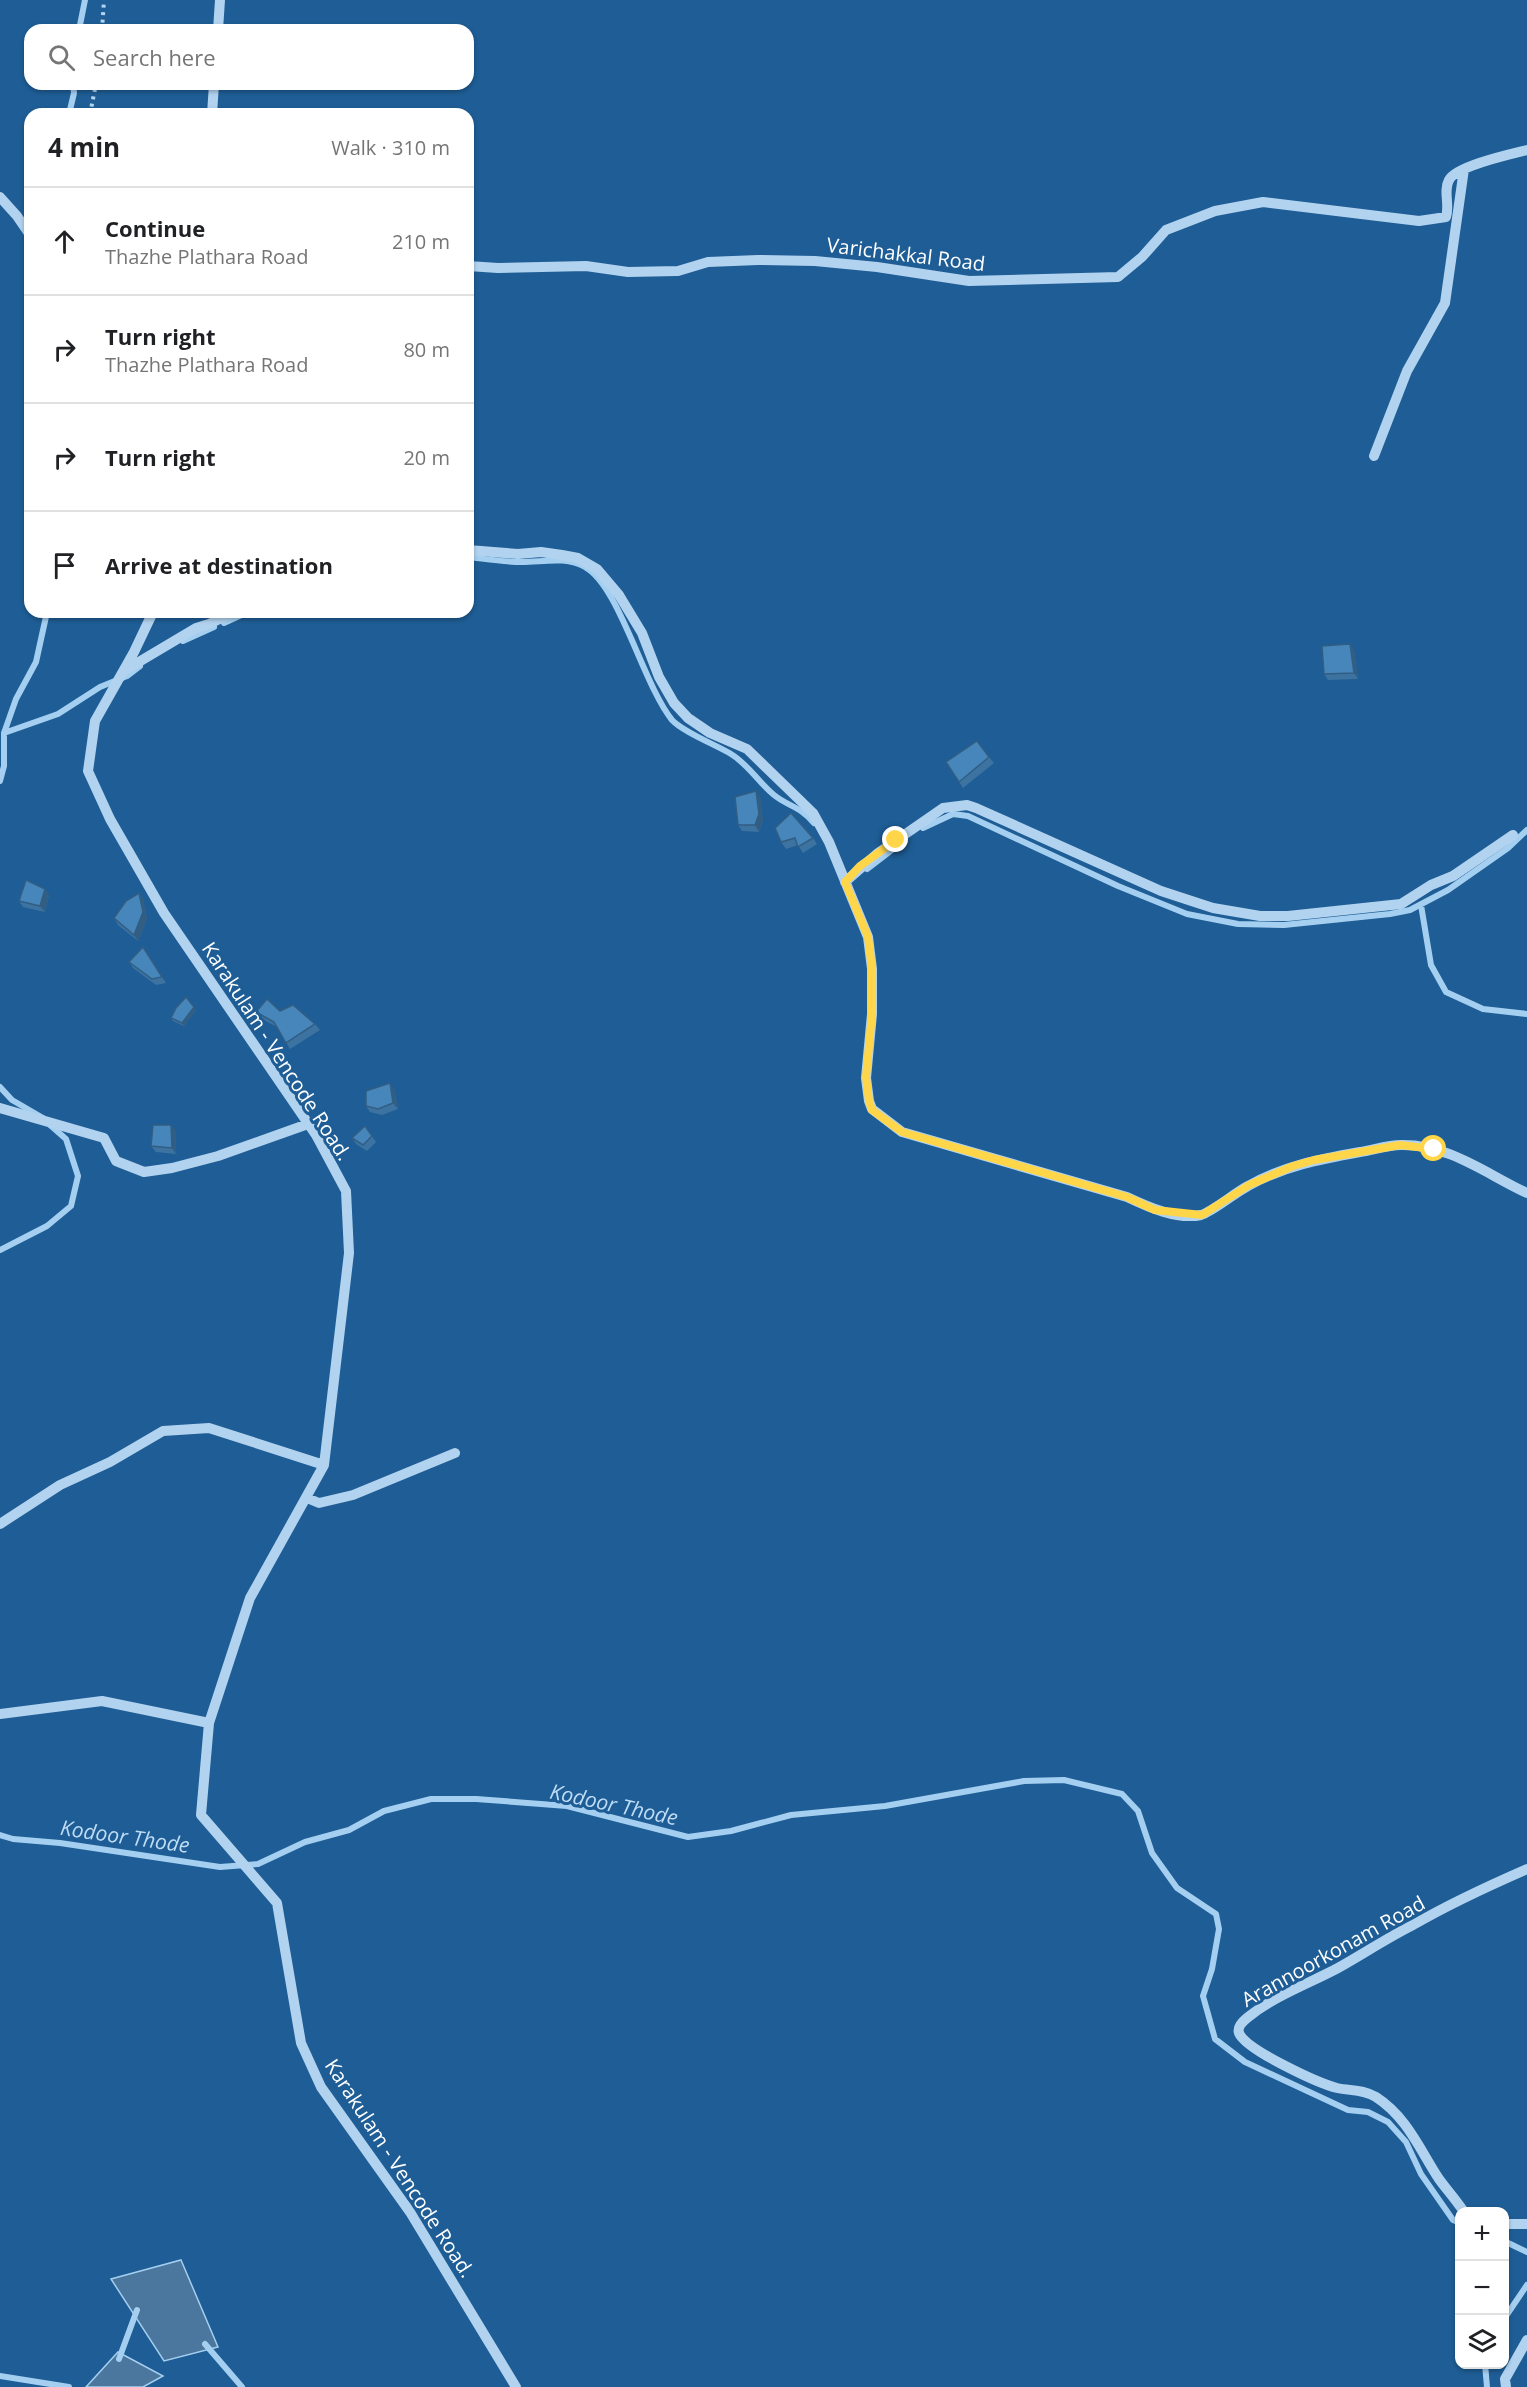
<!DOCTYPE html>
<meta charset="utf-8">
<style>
:root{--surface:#fff;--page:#f6f6f6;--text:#202124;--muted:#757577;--line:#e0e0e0}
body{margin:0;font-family:"Open Sans",sans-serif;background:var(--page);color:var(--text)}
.controls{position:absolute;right:18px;bottom:18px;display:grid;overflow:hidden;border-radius:12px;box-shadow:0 2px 4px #0004}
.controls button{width:54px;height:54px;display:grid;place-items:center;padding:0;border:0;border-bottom:2px solid var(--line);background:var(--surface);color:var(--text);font:30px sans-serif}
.stop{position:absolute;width:18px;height:18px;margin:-14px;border:4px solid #ffd54a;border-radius:50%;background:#fff}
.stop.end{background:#ffd54a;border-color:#fff;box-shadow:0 2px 6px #0008}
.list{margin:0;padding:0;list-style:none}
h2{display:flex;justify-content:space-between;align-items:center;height:78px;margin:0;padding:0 24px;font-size:26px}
h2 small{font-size:20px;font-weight:400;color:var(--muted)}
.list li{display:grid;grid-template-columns:39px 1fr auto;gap:18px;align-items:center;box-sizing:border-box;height:108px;padding:0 24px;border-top:2px solid var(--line)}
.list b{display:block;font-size:22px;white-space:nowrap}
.list p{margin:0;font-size:20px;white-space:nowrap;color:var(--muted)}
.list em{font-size:20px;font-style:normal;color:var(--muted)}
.icon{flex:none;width:33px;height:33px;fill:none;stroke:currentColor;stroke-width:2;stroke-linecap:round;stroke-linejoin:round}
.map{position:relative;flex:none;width:1527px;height:2387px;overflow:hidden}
.search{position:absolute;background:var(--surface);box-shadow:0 2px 4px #0004;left:24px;top:24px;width:450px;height:66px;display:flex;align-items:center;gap:15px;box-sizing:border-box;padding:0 21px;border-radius:18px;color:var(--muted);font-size:22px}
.panel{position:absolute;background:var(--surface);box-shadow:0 2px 4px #0004;left:24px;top:108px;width:450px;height:510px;border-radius:18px}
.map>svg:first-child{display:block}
</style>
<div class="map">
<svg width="1527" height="2387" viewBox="0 0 1527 2387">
<rect width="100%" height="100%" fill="#1e5d95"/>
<path fill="#4b769d" stroke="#a5cff0" stroke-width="1.5" d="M181,2260l37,87 -54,14 -53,-82z
M118,2352l45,24 -20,11h-57z"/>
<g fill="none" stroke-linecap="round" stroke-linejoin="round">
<path stroke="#a5cff0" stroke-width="6" d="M79,30l6,-30
M69,114l5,-21 -1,-9
M468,557c18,2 36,5 54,5 21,0 44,-6 63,5 34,18 58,117 87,153 11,12 44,25 59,34 18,11 27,28 43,41 15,12 26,11 40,28
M224,623l24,-11
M183,641l31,-14
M4,733l54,-19 42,-27 27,-11 13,-10
M0,781l4,-15v-33l12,-34 20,-37 11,-50
M923,828l30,-14 15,2 150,70 69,28 51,10 46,1 106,-11 20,-4 38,-20 60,-42 19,-18
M867,869l30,-23
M1421,905l10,60 15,27 37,17 44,5
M0,1087l12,13 31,18
M0,1250l47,-24 24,-20 7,-30 -12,-37 -16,-14
M0,1835l13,4 47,4 160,24 38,-3 47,-22 44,-12 35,-19 47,-12h45l91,7 121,31 43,-6 60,-16 94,-9 139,-25 40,-1 58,14 16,17 14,42 25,35 39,26 3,15 -7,40 -9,27 12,43 30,23 103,48 20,2 20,10 18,20 15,32 32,46 7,3
M1504,2241l23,11
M1504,2319l23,-34
M205,2344l37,43
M119,2359l18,-49
M1485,2364l2,23
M0,2376l69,11"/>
<path stroke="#b2d3ef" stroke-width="4" stroke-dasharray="3 4.5" stroke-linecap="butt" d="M102,30l2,-30
M90,114l6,-30"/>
<path stroke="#b2d3ef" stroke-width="10" d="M218,30l2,-30
M212,114l2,-30
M0,197l17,19 13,19
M468,266l30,2 88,-2 42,6 50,-1 30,-9 50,-2 57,1 62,6 92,14 149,-4 24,-20 24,-27 49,-19 48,-9 156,19 27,-4c4,-12 -3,-26 3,-37 7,-14 62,-26 78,-30
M1374,456l33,-85 38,-68 19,-134
M468,550l50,4 23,-2 21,3 16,3 19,11 22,26 23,38 17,44 15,26 14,15 22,15 37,16 66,64 16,29 39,95 4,32v45l-6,64 3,23 3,8 30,23 225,65c21,10 50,23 74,18 11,-3 35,-23 47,-29 35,-20 73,-27 112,-34 13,-2 28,-7 41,-7 48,-1 85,29 126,48
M153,612l-19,40 -39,69 -7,50 22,48 54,94 152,222 30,56 3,62 -25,212 -74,133 -41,125 -8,92 76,88 24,140 20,44 89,125 106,175
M127,669l69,-41 13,-4 25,-12
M845,882l33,-29 65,-45 24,-3 9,3 185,83 52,17 47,8h28l113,-12 30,-19 22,-9 60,-41
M0,1108l104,30 12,23 28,11 28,-4 46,-12 90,-32
M307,1498l12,5 34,-8 102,-42
M0,1524l60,-39 50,-23 53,-31 46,-3 115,37
M0,1714l102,-13 107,22
M1464,2212c-8,-12 -17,-22 -25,-33 -19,-29 -32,-62 -63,-82 -13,-8 -26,-6 -39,-9 -19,-5 -91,-38 -98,-55 -2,-6 3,-11 8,-15 27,-22 61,-34 91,-50 25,-14 49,-30 75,-43 36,-21 75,-39 114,-56
M1504,2224h23
M1506,2387l-1,-8 22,-39"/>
</g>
<path fill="#3d73a1" d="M1350,644l4,6 4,29 -30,1 -4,-6z
M989,757l5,6 -31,25 -17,-26z
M760,797l3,23 -4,12 -17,-1 -4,-6z
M775,828l38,10 4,6 -14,9 -5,-8 -12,4 -5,-7z
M45,889l4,6 -4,17 -22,-5 -4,-6z
M139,893l4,6 4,20 -9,22 -20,-16 -4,-7z
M143,947l23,36 -10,2 -23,-17 -4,-6z
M196,1010l-12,16 -11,-5 -2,-3z
M256,1012l59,12 5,6 -30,19 -13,-22 -17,-9z
M394,1089l4,20 -16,6 -12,-3 -4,-6z
M365,1126l11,16 -9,9 -11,-7 -4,-6z
M176,1131v23l-20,-2 -5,-6z"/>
<path fill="#325e83" d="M1350,644l4,6 4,29 -4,-6z
M756,791l4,6 3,23 -4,12 -4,-7z
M45,889l4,6 -4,17 -5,-6z
M139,893l4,6 4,20 -9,22 -4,-6z
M194,1007l2,3 -12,16 -2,-3z
M390,1083l4,6 4,20 -5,-6z
M171,1125l5,6v23l-4,-6z"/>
<path fill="#4786bb" stroke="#325e83" stroke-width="1.5" d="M1350,644l4,29 -30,1 -2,-28z
M977,741l12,16 -30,25 -13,-20z
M756,791l3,23 -4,11h-17l-3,-28z
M791,813l22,25 -15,9 -3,-9 -14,4 -6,-14z
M26,880l19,9 -5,17 -21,-5z
M139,893l4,19 -9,23 -20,-17 12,-17z
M143,947l19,30 -10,2 -23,-17z
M186,997l8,10 -12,16 -11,-5 5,-10z
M267,999l13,12 13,-6 22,19 -29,19 -12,-21 -18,-10z
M390,1083l3,20 -15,6 -12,-3v-15z
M153,1125h18l1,23 -21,-2z
M365,1126l7,10 -9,9 -11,-7z"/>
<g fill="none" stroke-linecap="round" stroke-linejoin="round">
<path stroke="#ffd54a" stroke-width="8" d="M896,840l-36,26 -15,16 23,55 4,32v45l-6,63 3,24 3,9 30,22 225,65 28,13 47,5 47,-30 44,-19 21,-6 86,-15 34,4"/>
</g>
<g text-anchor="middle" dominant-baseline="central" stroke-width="6" stroke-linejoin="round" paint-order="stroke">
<g font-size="20" fill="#fff" stroke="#1e5d95">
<text transform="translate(906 254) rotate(7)">Varichakkal Road</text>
<text transform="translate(277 1051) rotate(57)">Karakulam - Vencode Road.</text>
<text transform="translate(1333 1951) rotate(-29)">Arannoorkonam Road</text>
<text transform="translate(400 2168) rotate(57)">Karakulam - Vencode Road.</text>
</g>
<g font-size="21" font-style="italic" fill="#bedcf5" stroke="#1e5d95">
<text transform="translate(614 1804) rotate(12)">Kodoor Thode</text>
<text transform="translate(125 1836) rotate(8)">Kodoor Thode</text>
</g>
</g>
</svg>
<div class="controls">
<button>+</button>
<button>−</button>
<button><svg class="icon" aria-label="layers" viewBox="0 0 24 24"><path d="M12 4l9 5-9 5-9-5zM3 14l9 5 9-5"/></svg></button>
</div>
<div class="stop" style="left:1434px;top:1149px"></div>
<div class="stop end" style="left:896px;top:840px"></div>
<div class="search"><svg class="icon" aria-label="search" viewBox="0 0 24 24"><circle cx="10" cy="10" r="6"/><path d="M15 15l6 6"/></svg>Search here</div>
<section class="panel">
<h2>4 min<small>Walk · 310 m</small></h2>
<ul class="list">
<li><svg class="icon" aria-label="ahead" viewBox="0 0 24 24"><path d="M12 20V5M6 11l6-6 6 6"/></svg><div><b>Continue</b><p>Thazhe Plathara Road</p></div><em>210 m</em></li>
<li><svg class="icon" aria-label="right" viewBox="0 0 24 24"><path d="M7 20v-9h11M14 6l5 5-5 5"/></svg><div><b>Turn right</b><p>Thazhe Plathara Road</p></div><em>80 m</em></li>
<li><svg class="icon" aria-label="right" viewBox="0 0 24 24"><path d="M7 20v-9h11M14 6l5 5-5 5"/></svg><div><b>Turn right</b></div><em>20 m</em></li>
<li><svg class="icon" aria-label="arrive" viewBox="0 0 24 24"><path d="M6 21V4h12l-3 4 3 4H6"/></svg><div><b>Arrive at destination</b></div></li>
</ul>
</section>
</div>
